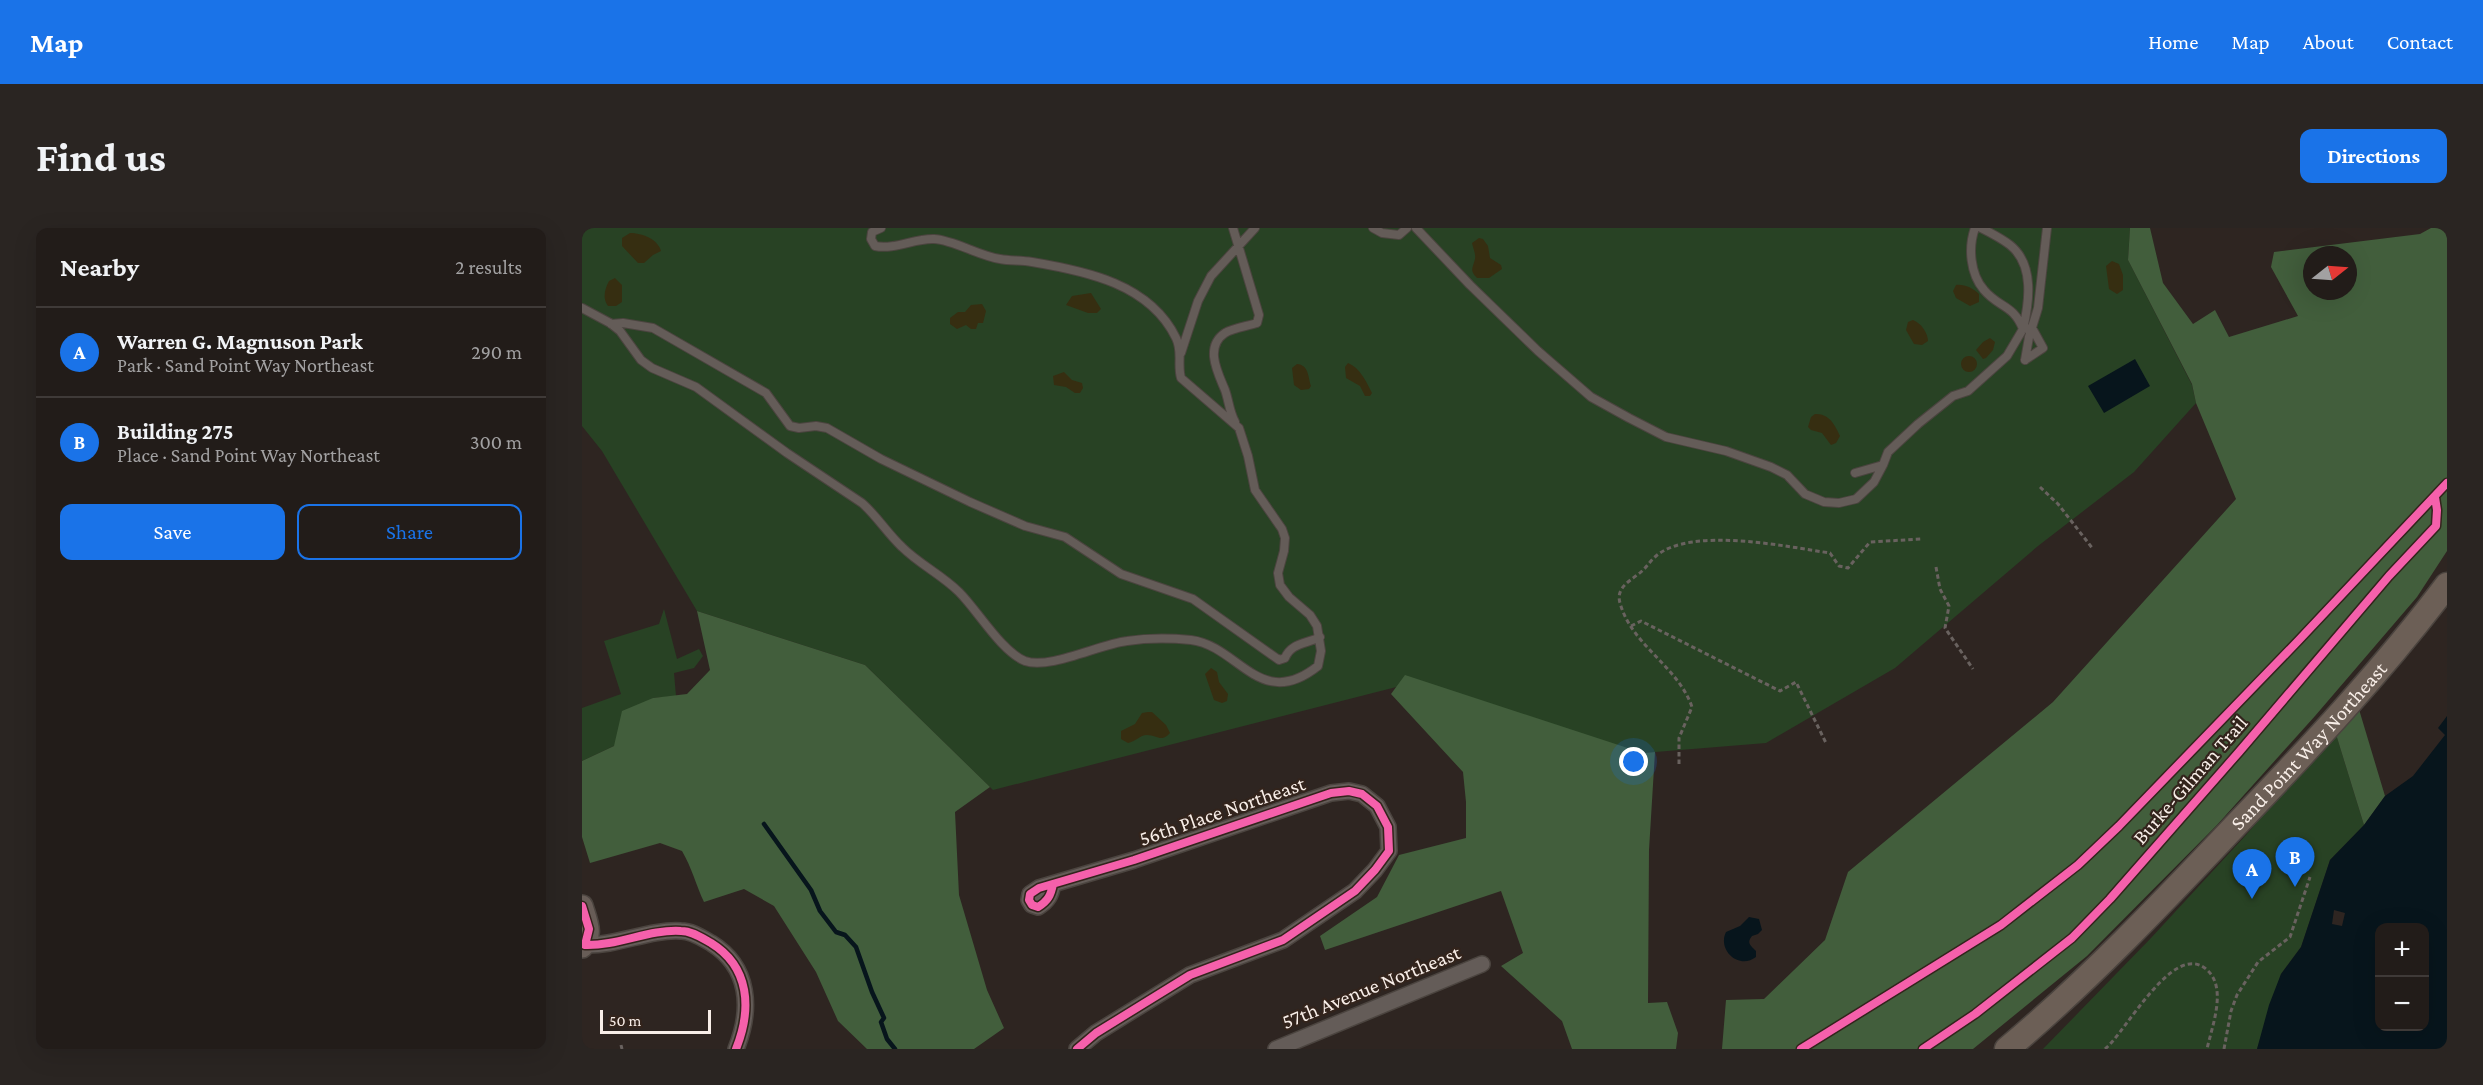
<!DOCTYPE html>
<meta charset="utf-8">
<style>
:root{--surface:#221c19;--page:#2a2522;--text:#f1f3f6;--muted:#a2a1a2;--line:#3f3a38;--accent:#1a73e8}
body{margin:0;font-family:"Crimson Pro",serif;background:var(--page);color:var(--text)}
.controls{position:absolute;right:18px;bottom:18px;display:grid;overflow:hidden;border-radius:12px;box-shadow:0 6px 24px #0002}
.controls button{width:54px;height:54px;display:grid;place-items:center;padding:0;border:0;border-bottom:2px solid var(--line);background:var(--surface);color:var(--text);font:30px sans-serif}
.compass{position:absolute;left:1721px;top:18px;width:54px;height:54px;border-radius:50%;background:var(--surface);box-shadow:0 6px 24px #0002;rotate:73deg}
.scale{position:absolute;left:18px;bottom:15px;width:111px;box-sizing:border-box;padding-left:6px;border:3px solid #f8eee8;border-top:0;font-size:16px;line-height:21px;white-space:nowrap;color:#f8eee8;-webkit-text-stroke:4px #33241c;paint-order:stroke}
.you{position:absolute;left:1052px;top:534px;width:21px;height:21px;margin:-15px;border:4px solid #fff;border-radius:50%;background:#1a73e8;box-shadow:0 0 0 9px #1a73e833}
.badge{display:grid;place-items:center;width:39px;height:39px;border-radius:50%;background:var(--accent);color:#fff;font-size:20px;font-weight:700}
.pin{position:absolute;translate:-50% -50px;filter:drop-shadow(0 2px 3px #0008)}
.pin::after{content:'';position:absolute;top:32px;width:21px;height:18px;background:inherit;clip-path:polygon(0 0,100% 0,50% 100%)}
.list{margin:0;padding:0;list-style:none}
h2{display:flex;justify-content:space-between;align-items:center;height:78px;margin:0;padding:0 24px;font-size:26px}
h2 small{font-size:20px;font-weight:400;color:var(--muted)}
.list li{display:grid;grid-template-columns:39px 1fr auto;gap:18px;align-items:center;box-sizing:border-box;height:90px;padding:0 24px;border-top:2px solid var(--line)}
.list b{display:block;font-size:22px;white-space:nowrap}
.list p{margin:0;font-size:20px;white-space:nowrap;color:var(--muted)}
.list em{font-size:20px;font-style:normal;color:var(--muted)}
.actions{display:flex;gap:12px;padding:18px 24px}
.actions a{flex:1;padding:14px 0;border:2px solid var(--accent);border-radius:12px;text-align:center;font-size:21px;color:var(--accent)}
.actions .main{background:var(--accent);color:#fff}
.map{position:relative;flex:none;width:1865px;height:821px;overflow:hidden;border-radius:12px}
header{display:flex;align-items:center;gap:36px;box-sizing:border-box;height:84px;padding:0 30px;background:var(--accent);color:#fff}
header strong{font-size:28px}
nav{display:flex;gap:33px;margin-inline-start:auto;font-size:21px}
.intro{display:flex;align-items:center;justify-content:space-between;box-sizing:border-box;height:144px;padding:0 36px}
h1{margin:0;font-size:42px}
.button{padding:15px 27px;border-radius:12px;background:var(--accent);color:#fff;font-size:21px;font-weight:700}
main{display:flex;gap:36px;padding:0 36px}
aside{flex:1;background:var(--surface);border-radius:12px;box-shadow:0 6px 24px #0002}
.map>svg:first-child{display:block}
</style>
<header>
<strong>Map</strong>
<nav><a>Home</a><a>Map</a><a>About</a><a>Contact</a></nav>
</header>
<div class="intro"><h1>Find us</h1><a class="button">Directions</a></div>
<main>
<aside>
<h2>Nearby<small>2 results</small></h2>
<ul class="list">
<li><span class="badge">A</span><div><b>Warren G. Magnuson Park</b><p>Park · Sand Point Way Northeast</p></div><em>290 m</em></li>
<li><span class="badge">B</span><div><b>Building 275</b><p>Place · Sand Point Way Northeast</p></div><em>300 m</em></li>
</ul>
<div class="actions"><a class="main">Save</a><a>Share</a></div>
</aside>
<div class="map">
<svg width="1865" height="821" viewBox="0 0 1865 821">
<rect width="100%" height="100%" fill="#2e2521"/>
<path fill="#284224" d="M0,0h1548l-2,32 64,125 4,18 -62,69 -96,74 -143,122 -129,75 -123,10 -235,-69 -415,106 -128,-125 -168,-54 -95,-160 -20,-25z
M82,381l13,50 22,-10 4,7 -9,12 -20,5 2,23 -23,2 -39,48 -32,15v-53l39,-14 -17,-53 55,-17z
M1753,503l29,94 -34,35 -29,87 -20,27 -24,75h-214l108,-111 95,-103z"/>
<path fill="#425e3c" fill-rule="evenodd" d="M1548,0h20l13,55 30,41 22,-14 14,27 69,-21 -27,-49 3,-15 146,-18 11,-6h16v323l-30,46 -102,119 -98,109 -130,131 -114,93h-251l4,-49 38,-1 61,-59 23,-68 205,-170 183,-203 -40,-96 -4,-19 -64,-124zM1730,27h36v36h-36z
M115,383l168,54 125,122 -35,25 4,83 28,95 17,38 -30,21h-107l-29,-28 -22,-49 -42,-66 -30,-17 -40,13c-8,-17 -12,-34 -22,-51l-22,-8 -70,20 -8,-26v-76l32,-15 8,-35 31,-13 34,-4 23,-24z
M823,447l238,78 12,-1 -6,98 -1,153 19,-1 11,31 -2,16h-104l-10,-28 -61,-55 22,-13 -22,-62 -176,59 -5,-14 57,-39 22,-42 67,-17v-36l-3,-30 -72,-78z
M1776,478l27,90 -21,29 -29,-94z"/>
<path fill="#362e11" d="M48,5c12,0 28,6 31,18l-8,4 -9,8h-6l-16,-17v-8z
M897,10l4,1 5,7 2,12 11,7 1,4 -13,9h-12c-8,-8 -4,-10 -2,-19 1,-5 -2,-11 -3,-16z
M1530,33l7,3 4,11v15l-6,4 -8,-5 -3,-23z
M33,50l7,7v17l-6,4h-8c-6,-8 -3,-17 1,-25z
M1374,57c8,-1 17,3 23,9v8l-9,4 -14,-8 -3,-7z
M509,65l10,16 -4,4h-9l-22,-8 6,-9z
M400,76l4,7 -3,12h-5l-2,6h-5l-5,-4 -9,4 -7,-5v-6l8,-6h7l6,-7z
M1331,92c8,3 15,13 15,21l-6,4 -8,-1 -8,-14 2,-8z
M1408,110l5,4 -2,8 -7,8 -3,1 -7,-9 7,-8z
M1379 136a8 8 0 1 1 16 0a8 8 0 1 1-16 0Z
M766,135c12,5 18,18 24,30l-2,3h-5l-5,-10 -14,-8 -1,-11z
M715,136c12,1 11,13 14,22l-2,3 -8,1 -7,-5 -2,-17z
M482,144l8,8 10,3 1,5 -3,5h-5l-9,-6 -12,-2 -1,-9z
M1233,186c14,-1 20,11 25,22l-4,7 -5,2 -9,-12 -11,-3 -3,-3 3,-10z
M629,440l6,4 2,10 9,12 -1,7 -5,2 -8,-3 -9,-26z
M566,484h4l14,13 4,8c-9,10 -13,2 -23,2 -7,0 -12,7 -19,8l-7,-4v-8l14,-7 7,-11z"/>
<path fill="#07151c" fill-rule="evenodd" d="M1553,131l15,27 -46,27 -16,-27z
M1865,488v333h-190l12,-44 12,-31 20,-27 29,-87 34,-35 21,-29 28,-20 32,-41 -7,-7zM1798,700h44v98h-44z
M1167,689l10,2 3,11 -4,4 -6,2c-6,7 -1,10 4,15v6c-17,13 -39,-7 -30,-25l14,-6z"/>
<path fill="#2e2521" d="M1752,682l11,3 -3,13 -10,-2z"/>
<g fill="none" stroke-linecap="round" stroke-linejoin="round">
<path stroke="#07151c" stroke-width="4.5" d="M182,596l47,66 9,21 16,21 9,3 11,12 16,45 12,26 -3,4 6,17 8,10"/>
<g stroke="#4b443f" stroke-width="10">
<path id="lane" d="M651,0l26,87 -2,8c-9,3 -24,5 -32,10 -21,14 -7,40 0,57 4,11 4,21 10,32
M791,0l9,5 17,2 8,-7
M834,0l54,57 68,66 53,46 38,21 37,19 60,14 45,16 16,8 18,19 19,8 15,1 17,-4 18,-17 9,-17
M1393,0c-7,19 -5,46 9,62 15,18 29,14 39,39 6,-26 12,-64 -13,-84 -9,-7 -19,-12 -29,-17
M0,80l28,15 10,8 21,29 11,8 44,19 91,66 75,50c15,13 25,30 40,44 17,17 40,28 57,45 19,19 42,59 66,69 24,9 75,-17 102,-20 20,-3 43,-3 64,-1 48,6 69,72 127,26l3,-15 -4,-25 -7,-11 -21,-18 -9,-12 -2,-12 6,-22 1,-13 -3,-9 -27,-39 -7,-34 -9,-28 -58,-50c-4,-14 2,-26 -5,-40 -26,-54 -90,-67 -144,-76 -11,-2 -22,-1 -32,-3 -21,-3 -46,-19 -66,-20 -19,-1 -39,11 -59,7l-4,-7 1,-7 9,-4
M29,96l12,-1 30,5 113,65 24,33 9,2 17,-2 11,2 54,31 89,43 55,24 40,11 56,37 72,25 86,61 6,-2c6,-15 21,-14 35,-21
M599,125l17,-52 13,-25 44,-48
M1443,132l4,-23 9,-29 9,-80
M1273,245l28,-8 5,-13 30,-28 35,-28 15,-5 39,-35 16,-27 9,-1 11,20 -18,12"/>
</g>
<g stroke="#4b443f" stroke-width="18">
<path id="street" d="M471,656c-2,11 -5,17 -15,23l-6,-2 -3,-5 1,-6 9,-6 95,-28 197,-67 18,-2 13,3 15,12 11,21 1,24 -14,19 -20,21 -72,49 -93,35 -94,58 -19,16
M3,717c33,1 64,-16 96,-14 11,0 21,7 30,12 39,24 41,66 25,106
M694,821l206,-85"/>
</g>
<g stroke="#4b443f" stroke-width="24">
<path id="secondary" d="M0,678c4,14 12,29 0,41"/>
</g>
<g stroke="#4b443f" stroke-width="27">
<g id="primary">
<path id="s1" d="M1425,821c81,-68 154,-145 227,-222 74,-77 148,-156 213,-242"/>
</g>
</g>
<path stroke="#69625f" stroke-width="3" stroke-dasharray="4.5 3" stroke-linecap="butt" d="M1458,259l18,17 35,45
M1354,339l4,22 9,17 -4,22 28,41
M1049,398l10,-5 139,70 16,-9 30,61
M1097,536v-26l13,-31c-14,-41 -60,-61 -72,-104 -4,-14 7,-20 17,-28 8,-5 12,-13 19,-19 35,-30 132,-9 174,-3l9,13 9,2 22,-26 51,-3
M39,817l1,4
M1523,821c21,-17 68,-108 101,-80 22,18 6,57 1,80
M1642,821l7,-38 6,-16 21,-33 32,-25 20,-60"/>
<use href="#lane" stroke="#645c58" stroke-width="8"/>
<use href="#street" stroke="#645c58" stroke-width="15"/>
<use href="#secondary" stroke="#685d57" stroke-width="21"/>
<use href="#primary" stroke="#6c5f56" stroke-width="24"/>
<g stroke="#33241c" stroke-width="11">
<path id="cycleway" d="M471,656c-2,11 -5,17 -15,23l-6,-2 -3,-5 1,-6 9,-6 95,-28 197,-67 18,-2 13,3 15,12 11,21 1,24 -14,19 -20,21 -72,49 -93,35 -94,58 -19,16
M0,678l7,23 -4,16c33,1 64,-16 96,-14 11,0 21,7 30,12 39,24 41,66 25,106
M1219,821l200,-124 77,-60 41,-39 179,-185 149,-158
M1341,821l52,-35 97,-76 38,-39 129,-147 150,-176 47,-50 1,-16 -2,-13"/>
</g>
<use href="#cycleway" stroke="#f560ab" stroke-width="8"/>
</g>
<g text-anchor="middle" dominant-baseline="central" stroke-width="4.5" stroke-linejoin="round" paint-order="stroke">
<g font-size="21" fill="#f8eee8" stroke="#33241c">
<text stroke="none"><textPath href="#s1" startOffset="428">Sand Point Way Northeast</textPath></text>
<text transform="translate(1608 552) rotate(-49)">Burke-Gilman Trail</text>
<text transform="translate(640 583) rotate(-19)">56th Place Northeast</text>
<text transform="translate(789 759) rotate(-22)">57th Avenue Northeast</text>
</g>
</g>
</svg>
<div class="controls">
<button>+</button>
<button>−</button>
</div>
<svg class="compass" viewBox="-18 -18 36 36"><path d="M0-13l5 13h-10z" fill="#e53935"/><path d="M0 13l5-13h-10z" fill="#a2a1a2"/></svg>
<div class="scale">50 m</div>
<div class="you"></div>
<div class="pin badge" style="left:1670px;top:671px">A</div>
<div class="pin badge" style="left:1713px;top:659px">B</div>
</div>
</main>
